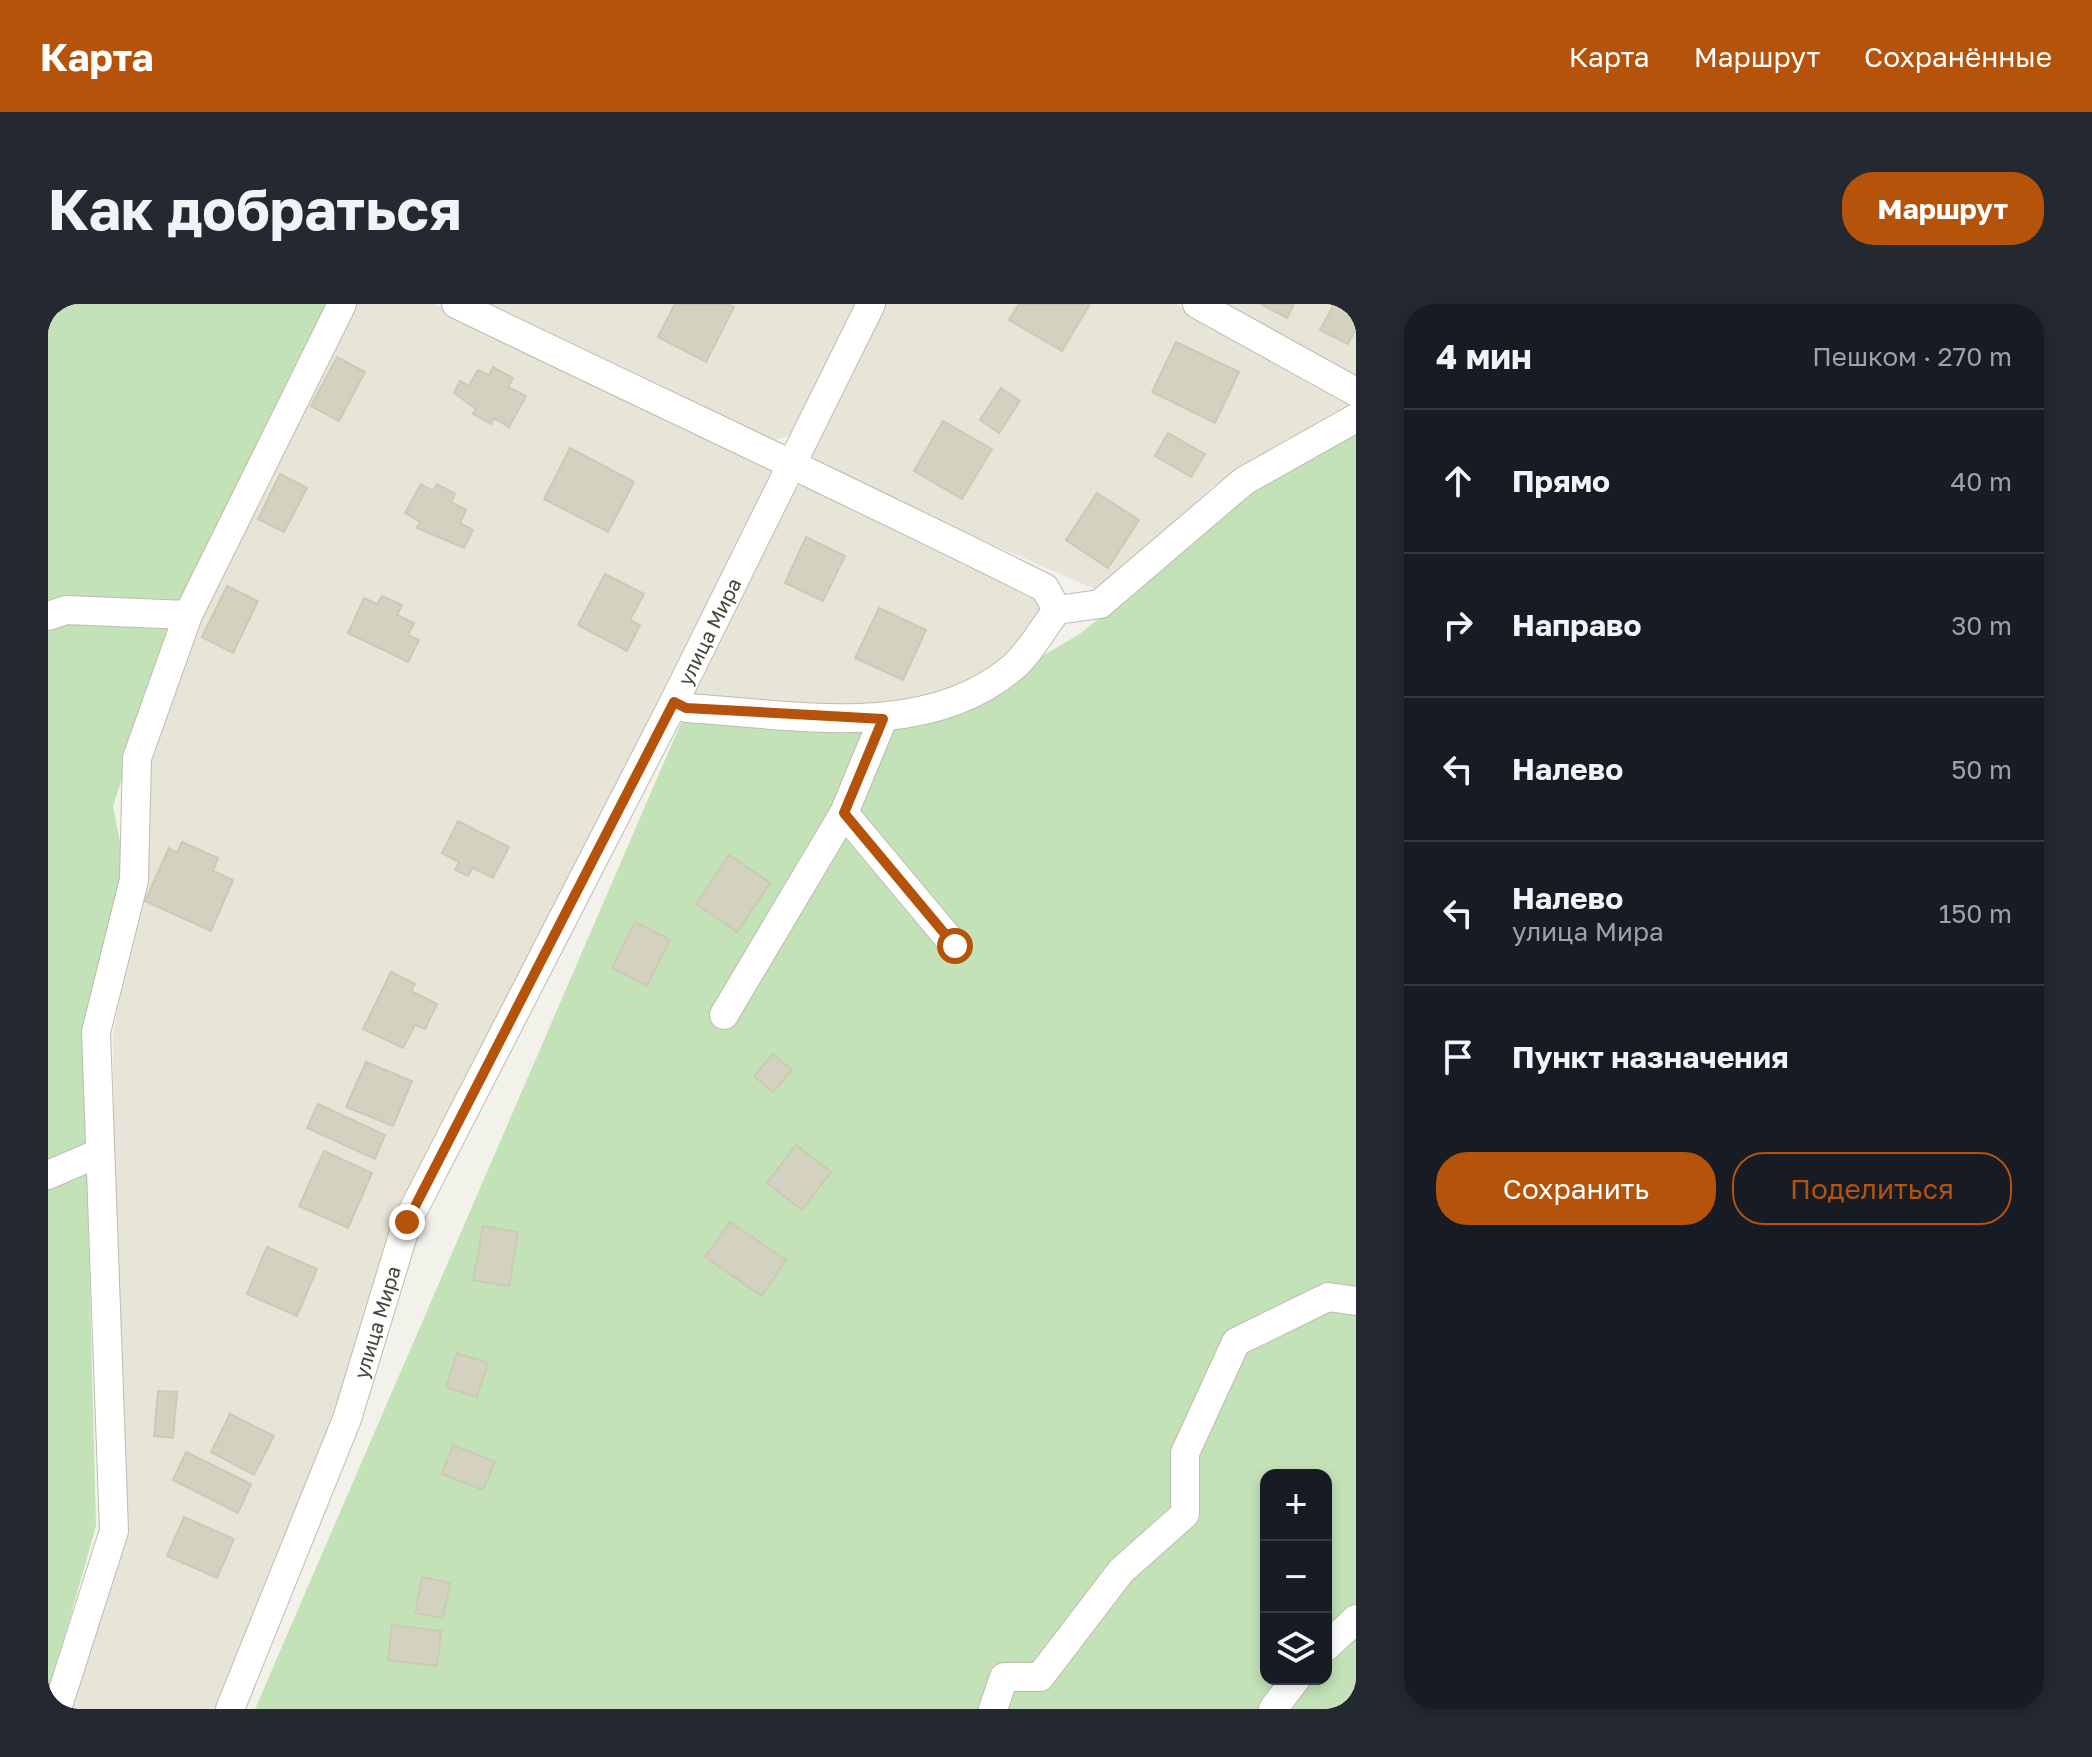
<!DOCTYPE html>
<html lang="ru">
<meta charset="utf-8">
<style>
:root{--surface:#171b24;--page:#242831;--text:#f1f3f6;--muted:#9ea1a6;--line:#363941;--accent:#b45309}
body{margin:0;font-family:"Golos Text",sans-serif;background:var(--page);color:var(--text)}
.controls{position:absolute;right:24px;bottom:24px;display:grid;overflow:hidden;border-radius:16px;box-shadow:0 4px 12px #0003}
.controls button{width:72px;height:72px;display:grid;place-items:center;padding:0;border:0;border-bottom:2px solid var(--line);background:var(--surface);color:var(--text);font:40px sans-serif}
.stop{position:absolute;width:24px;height:24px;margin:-18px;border:6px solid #b45309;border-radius:50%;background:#fff}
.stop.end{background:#b45309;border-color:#fff;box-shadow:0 2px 8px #0008}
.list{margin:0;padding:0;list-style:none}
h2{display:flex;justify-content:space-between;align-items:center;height:104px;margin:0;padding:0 32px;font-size:34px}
h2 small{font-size:26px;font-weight:400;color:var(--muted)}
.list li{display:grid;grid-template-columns:52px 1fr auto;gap:24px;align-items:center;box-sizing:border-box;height:144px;padding:0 32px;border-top:2px solid var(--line)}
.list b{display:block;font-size:30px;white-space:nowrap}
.list p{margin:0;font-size:26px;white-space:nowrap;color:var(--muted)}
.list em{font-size:26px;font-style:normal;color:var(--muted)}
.actions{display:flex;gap:16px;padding:24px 32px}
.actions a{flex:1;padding:18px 0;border:2px solid var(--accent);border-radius:32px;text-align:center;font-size:28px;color:var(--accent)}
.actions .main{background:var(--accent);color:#fff}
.icon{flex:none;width:44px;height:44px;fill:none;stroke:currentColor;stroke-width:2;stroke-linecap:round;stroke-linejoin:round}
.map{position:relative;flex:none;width:1308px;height:1405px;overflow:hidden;border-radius:32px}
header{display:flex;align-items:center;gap:48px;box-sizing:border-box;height:112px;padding:0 40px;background:var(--accent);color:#fff}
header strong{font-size:38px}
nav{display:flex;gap:44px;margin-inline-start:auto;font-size:28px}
.intro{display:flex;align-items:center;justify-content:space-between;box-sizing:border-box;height:192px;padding:0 48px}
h1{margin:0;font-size:56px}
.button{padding:20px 36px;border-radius:32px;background:var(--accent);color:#fff;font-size:28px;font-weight:700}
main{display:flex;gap:48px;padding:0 48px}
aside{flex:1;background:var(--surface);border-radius:32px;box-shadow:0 4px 12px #0003}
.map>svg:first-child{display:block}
</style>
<header>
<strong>Карта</strong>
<nav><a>Карта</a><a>Маршрут</a><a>Сохранённые</a></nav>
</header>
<div class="intro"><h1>Как добраться</h1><a class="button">Маршрут</a></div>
<main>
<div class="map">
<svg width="1308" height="1405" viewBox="0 0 1308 1405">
<rect width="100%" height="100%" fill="#f3f2ea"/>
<path fill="#e6e5d8" d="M309,0h77l332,160 7,14 -374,743 -57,199 -122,289h-152l50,-165 -5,-509 29,-150 7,-128 48,-141 146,-299z
M430,0h380l-66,131 -27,8z
M835,0h293l180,101v5l-143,76 -109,107 -278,-121 -11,-9 -4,-17z
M1171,0h137v76z
M761,179l229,115 6,18 -37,48 -45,28 -65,17 -195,-5 -10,-9 102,-207z"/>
<path fill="#c3e2b7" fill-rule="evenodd" d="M0,0h278l-148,301 -65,201 13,68 -38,160 -2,100 10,392 -48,170z
M1308,119v1286h-1101l429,-993 238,10 158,-92 188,-157zM1218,1171h60v204h-60z"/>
<path fill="#d3d1c0" stroke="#cdcab4" stroke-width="2" d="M627,0h53l6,3 -28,55 -48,-25z
M971,0h71l-28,47 -53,-31z
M1213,0h33l-7,14z
M1286,0h22v25l-8,15 -28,-14z
M1128,38l63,30 -24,51 -63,-31z
M289,53l28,15 -26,49 -28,-15z
M445,63l20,11 -5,9 18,9 -17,31 -15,-9 -3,6 -18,-10 3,-5 -22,-16 6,-12 9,5 9,-16 11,5z
M953,84l19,13 -21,32 -19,-13z
M895,117l49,28 -30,50 -48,-28z
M1120,129l37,21 -14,23 -36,-21z
M522,144l64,34 -26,50 -64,-33z
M232,170l27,14 -23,44 -26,-13z
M373,180l12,7 4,-7 18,10 -4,8 15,8 -6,13 13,7 -9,18 -47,-20 3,-6 -15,-9z
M1049,189l42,27 -31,48 -42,-28z
M758,233l39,19 -22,45 -38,-18z
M557,270l39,20 -14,26 10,5 -13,26 -49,-26z
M179,282l31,15 -25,52 -31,-16z
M334,292l20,9 -5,10 17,8 -6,12 11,5 -11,22 -60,-29 16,-35 13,6z
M831,304l47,22 -23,50 -48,-22z
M410,517l51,26 -16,31 -20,-10 -5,8 -13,-6 4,-8 -17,-9z
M134,538l36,16 -5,13 20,9 -22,51 -66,-30 24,-53 8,5z
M681,551l41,28 -33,49 -41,-28z
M587,618l35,18 -23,46 -35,-18z
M343,668l24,12 -4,7 26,13 -12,25 -10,-4 -12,23 -40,-19z
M725,750l19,16 -19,22 -19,-16z
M318,758l46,19 -19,45 -47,-19z
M270,800l67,31 -10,24 -68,-31z
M748,841l35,27 -29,38 -35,-27z
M276,847l48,22 -24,55 -49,-22z
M682,918l56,38 -24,36 -57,-39z
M435,922l35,6 -9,54 -36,-6z
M219,943l50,22 -20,47 -50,-22z
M409,1049l31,10 -11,34 -31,-10z
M110,1087l19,1 -4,46 -19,-2z
M182,1110l44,22 -20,39 -43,-23z
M405,1141l42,17 -12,28 -41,-16z
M138,1148l65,32 -13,29 -65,-33z
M136,1213l50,22 -17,39 -50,-22z
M374,1273l28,6 -7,35 -28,-5z
M344,1321l49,6 -4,35 -49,-6z"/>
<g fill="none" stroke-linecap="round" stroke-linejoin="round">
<g stroke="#bdbcad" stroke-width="30">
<g id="minor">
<path d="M408,0c196,95 394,186 589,284l12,22"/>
<path d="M1149,0l159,88"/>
<path d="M0,312l18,-6 122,5"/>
<path d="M626,398l12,6c105,6 238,34 326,-40 17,-14 31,-40 45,-58l43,-6 144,-123 112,-63"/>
<path d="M796,509l111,133"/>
<path d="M676,711l120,-202 39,-94"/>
<path d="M0,871l51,-22"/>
<path d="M1278,1343l30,-28"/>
<path d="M9,1405l57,-178 -18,-499 38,-152 3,-122 51,-143 154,-311"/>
<path id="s1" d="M182,1405l117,-290 60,-197 267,-520 197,-398"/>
<path d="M945,1405l11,-32h36l81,-106 64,-57v-61l51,-111 92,-45 28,4"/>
<path d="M1225,1405l23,-30"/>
</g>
</g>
<use href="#minor" stroke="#fff" stroke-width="28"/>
</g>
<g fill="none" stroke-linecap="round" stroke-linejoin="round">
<path stroke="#b45309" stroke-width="10" d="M359,918l267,-520 12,6 197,11 -39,94 111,133"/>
</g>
<g text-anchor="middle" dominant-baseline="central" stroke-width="7" stroke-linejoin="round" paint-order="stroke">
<g font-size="20" fill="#464439" stroke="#fff">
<text stroke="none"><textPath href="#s1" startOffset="1182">улица Мира</textPath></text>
<text stroke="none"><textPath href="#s1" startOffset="414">улица Мира</textPath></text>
</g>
</g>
</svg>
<div class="controls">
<button>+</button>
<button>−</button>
<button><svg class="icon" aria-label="layers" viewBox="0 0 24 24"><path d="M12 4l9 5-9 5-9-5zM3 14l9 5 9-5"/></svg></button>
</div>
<div class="stop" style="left:907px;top:642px"></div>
<div class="stop end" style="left:359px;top:918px"></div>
</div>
<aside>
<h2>4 мин<small>Пешком · 270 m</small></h2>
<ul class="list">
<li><svg class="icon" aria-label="ahead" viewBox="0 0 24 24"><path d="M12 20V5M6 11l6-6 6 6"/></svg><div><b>Прямо</b></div><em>40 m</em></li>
<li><svg class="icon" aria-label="right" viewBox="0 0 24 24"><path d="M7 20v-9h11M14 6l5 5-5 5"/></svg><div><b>Направо</b></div><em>30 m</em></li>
<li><svg class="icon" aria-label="left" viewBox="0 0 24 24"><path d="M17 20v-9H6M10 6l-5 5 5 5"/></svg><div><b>Налево</b></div><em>50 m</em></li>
<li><svg class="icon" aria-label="left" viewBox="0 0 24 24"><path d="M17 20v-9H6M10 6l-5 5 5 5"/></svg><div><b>Налево</b><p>улица Мира</p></div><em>150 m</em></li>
<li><svg class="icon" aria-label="arrive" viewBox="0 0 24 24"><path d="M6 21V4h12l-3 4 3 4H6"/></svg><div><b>Пункт назначения</b></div></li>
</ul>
<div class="actions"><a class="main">Сохранить</a><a>Поделиться</a></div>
</aside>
</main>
